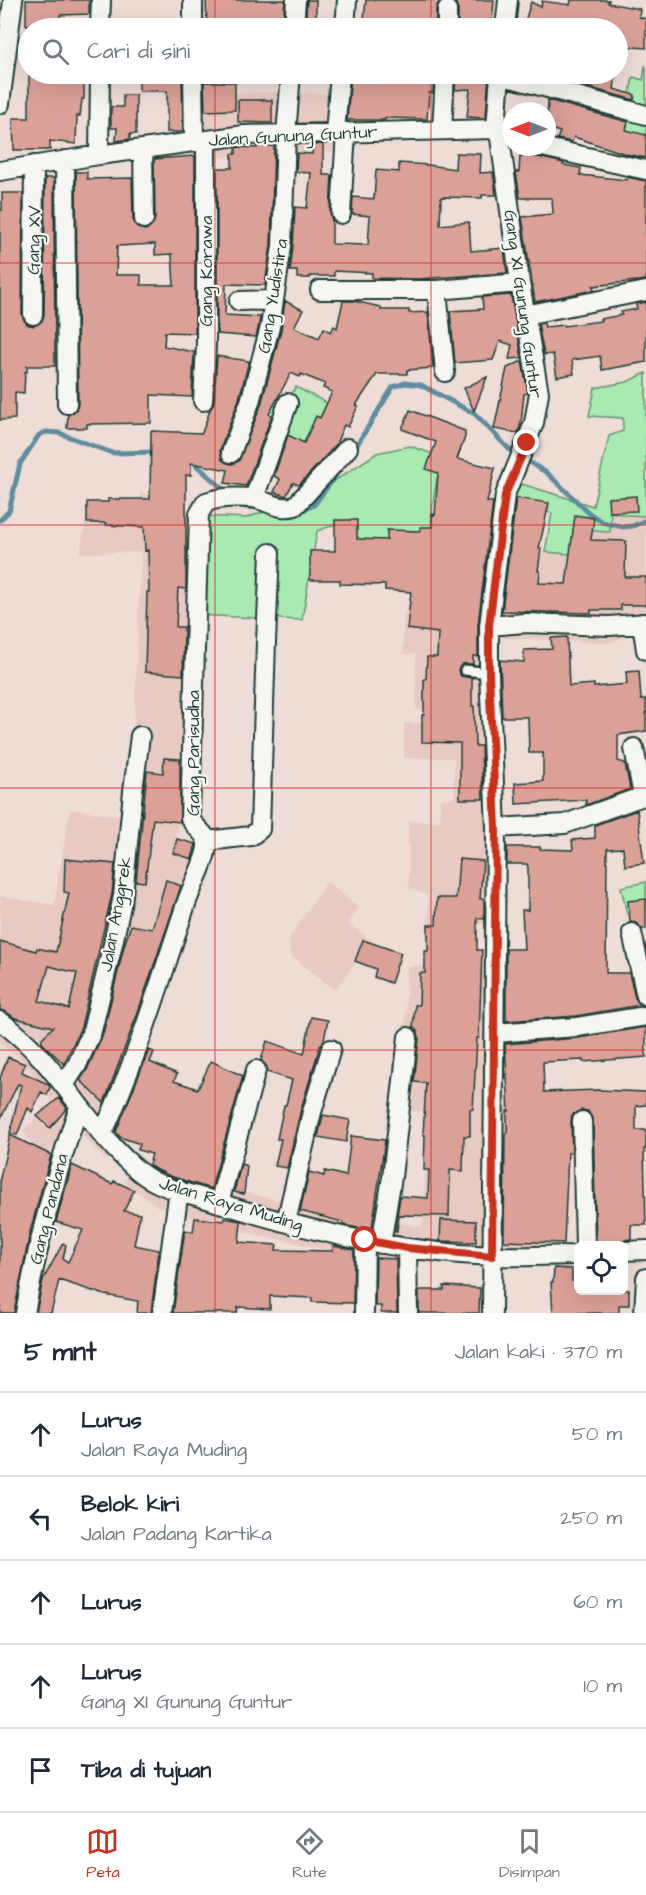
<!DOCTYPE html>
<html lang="id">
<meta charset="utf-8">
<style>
:root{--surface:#fff;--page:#f2f2f3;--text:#1f2937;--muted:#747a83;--line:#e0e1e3;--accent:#c8321e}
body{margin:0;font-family:"Architects Daughter",sans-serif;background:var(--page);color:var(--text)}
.controls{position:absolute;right:18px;bottom:18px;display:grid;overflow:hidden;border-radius:9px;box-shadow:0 6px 24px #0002}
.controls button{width:54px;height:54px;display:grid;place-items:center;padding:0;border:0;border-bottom:2px solid var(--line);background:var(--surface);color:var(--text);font:30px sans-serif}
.compass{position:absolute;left:502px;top:102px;width:54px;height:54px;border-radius:50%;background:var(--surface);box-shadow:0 6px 24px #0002;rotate:270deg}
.stop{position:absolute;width:18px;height:18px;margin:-14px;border:4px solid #c8321e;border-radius:50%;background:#fff}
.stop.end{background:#c8321e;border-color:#fff;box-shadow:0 2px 6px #0008}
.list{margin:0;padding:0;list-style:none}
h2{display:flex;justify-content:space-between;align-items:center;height:78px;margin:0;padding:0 24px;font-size:26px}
h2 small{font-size:20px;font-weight:400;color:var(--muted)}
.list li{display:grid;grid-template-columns:39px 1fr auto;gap:18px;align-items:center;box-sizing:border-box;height:84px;padding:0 24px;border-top:2px solid var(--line)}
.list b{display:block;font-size:22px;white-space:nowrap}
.list p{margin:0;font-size:20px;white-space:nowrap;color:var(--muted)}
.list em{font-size:20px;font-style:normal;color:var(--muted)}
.icon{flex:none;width:33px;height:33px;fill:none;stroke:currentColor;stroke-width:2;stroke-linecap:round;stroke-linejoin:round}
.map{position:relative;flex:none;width:646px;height:1313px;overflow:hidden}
.search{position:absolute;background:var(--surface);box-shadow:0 6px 24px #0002;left:18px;right:18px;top:18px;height:66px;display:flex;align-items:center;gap:15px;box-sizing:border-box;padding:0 21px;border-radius:33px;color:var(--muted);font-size:22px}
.sheet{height:498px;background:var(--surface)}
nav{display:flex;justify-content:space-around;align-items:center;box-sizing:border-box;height:84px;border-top:2px solid var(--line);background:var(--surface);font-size:16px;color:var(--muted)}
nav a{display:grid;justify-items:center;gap:3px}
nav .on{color:var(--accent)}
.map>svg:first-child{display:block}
</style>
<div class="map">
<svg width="646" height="1313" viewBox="0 0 646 1313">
<rect width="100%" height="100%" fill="#eedcd7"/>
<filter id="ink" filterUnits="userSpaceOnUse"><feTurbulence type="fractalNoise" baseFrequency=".0167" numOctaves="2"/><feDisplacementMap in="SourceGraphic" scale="12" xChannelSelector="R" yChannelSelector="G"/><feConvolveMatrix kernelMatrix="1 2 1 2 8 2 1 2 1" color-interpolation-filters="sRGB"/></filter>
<g filter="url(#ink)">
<path fill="#e8cac4" d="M289,92l49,3 -5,57h-51l-91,8v-65z
M140,492l62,24 -6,99 -19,226 32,5 -7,46 -68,178 -28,91 -31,-33 -31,28 -22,-25 31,-28 -33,-45 -20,-14v-148l54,9 16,-96 49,7 15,-93 7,-171 -61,1 7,-38 54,2z
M611,512l14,3 21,1v113l-37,14 -121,-6 5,287h-65v-29l-19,-6 -1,-68h32v-22l14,-1v-40h-50v-35h22v-13h-10v-56h-13v-37l29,-81 65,12 74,6 2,-24z
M327,882l32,26 -11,15 24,18 -37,49 -45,-35 -1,-17z
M407,966l88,1 6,135h38l1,158 -41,-3 -75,5 -100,-13 -108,-23 -59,-20 -33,-24 15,-25 30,13 45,16 98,21 110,20 7,-115 -26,-2z"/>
<path fill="#a9eab3" stroke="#649474" stroke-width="1.5" d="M645,66l1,1v69l-23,-5 10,-54 10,3z
M646,373v143l-21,-1 -14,-3 -1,20 -37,-2 -2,24 -26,-2 7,-39 -45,-8 5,-24 81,25 16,-70 14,-5v-13l-34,-2 6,-28 32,-6z
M296,387l31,16 -23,47 -63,-23 11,-30 29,11z
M410,446l31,11 -9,51v28l-63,9 -30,-22 -22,8 -15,89 -106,-5 6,-99 44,2 67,-23 64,-42z
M646,882v28l-19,4 -6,-27z"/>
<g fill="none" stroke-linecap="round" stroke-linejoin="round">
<path stroke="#5e8d9f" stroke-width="5" d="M353,451l40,-64 12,-4 16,2 54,29 35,36 37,23 42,40 13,9 21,5 10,-1 13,-6
M192,458l4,7 32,28
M240,502l6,5 13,1
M298,512l16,-7 27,-37
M0,520l9,-9 11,-47 19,-29 7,-3 13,1 53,20 45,-1"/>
</g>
<path fill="#dba199" stroke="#1f3d34" stroke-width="1.5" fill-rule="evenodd" d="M26,0h63v14l-29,1 -1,6 -13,-1v5h-20z
M206,0h79l-2,25 -76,3z
M307,0h9v28h-11z
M366,0h76l-4,4 -2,5v19h-21l1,-5 -29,-1 -1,6h-23z
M452,0h42l-2,23h-5l-1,5h-28v-19l-2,-5z
M571,0h38l-1,3 32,6 -1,8 7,2v29l-28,-2v-18h-95l8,-26 10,5 1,-6 28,4z
M29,74h21v8h34v17h-2l-2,17h-3l-1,28 -26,-3v9h-36l-1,-32h16z
M139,74h43l1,58h-16v-41h-28z
M351,74h83l-1,19h-4l-2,26 -42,-1v2h-38z
M456,74h33l-3,44 -19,-1 3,-28 -15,1z
M555,74h61l-2,15 21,6 -1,5 -80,-22z
M204,82h31v28l-30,1z
M123,95h13v39h-6v5l-14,2 1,-13h-6v-21h12z
M238,100h34v23l-34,-1z
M548,100l80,22 -2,8 20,5v23l-20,-4 -52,-17 -2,5 -15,-3 3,-7 -13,-4z
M323,144v31h9l-2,38 2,7v24l36,1 2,-29 -18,-2 1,-17 21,2 2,-29 23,2v-9l29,2 27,4 1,-16 25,1 -1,19 13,-1 3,23h-14v3l-41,-1 -1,28 29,-3 2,29 33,-3 3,25 -89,6 -46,-1v-5l-38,-2v5h-24v2h-13v-7h-7l3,-25 2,-39 12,1 4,-35 -15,-1 1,-19 15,1 1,-9z
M257,146h17l-3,99 -6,40 -39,-1 -1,31 35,2 -1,8 -3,12 -39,-3v-166h15v-14h4v-7l21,1z
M195,156v177l-30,-1 -1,14 30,6 -2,45 -41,-2v28l-64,1v4h-20l1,-13 8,-5 2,-6 -2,-232h11v7l45,-1 1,42 5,8 7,2 5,-2 5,-9 -1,-60zM155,244v11l17,-1 2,31h-33v-10h-25l1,-29z
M520,156l18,1 26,6 -1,2 18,3 -1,7 47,5v-3l19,4v99l-53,6 1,4 -59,12 -13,-85 31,-3 -1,-16h-32l-4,-26h3z
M45,178h9l1,188h-28v6h-2l-1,21 -9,-1v27l-15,1v-210h2v-17h21l-1,122 5,9 7,2 8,-5 2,-6z
M511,295l11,63 -13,1 3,-14 -12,-4 -7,19 -38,3 -5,-52 33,-2 -1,-12z
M285,301l18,9 -9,17 25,11 5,-10 7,4 3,-6 3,2 6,-27h11l27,6v3h28v3l19,-1 5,56 -26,2v4h-30l-21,31 2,1 -10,21 -4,-2 -9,21 -36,39 -6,-2 -7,13 -12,-4 6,-13 -6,-3 14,-41 16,8 12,-27 4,2 12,-26 -9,-4 2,-4 -24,-10 -1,3 -9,-4 -22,41 3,1 -26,71 -21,-3 3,-13 -37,-7v12h-5v114l-8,-1 -2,39h8l-1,48 -38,-3 2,-80h2l-1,-42 -3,1 -1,-24 -38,-2v-2h-19v-21h21v-3h42l1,-68 51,2 8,-23 4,-8 3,-46 32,5 -10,38 -19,51 2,10 5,3 5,1 7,-3 22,-56 20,-75z
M646,302v60l-44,8 -2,-14 -28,4 2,14 -17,3 -4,-23 -9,1 -6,-31 6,-1 1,4 19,-2v1l37,-5 -1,-2 22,-4 -1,-3 16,-3 -1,-5z
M522,361l6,32 -4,1 -3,29 -3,10 -24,-4 13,-61z
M487,377l-13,34 -10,-23z
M410,410l55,21v6l-8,22 38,9 -8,34h6l-15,123v31h-5v8h-10l-5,6 3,6 11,2v28h2l1,40h6l2,53h-23v-56l-38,-1v-27h2v-36h2l1,-22h10l1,-24 -31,-4 4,-37 -26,-2v-5l-45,-1v-4h-30v-29h25v-31h22v19l30,1v-10l33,1v-4h12v-13l3,1 3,-42 -12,-4 10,-27 -34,-13z
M636,496l1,15 -28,1 -1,-14z
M516,498l33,5 -10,45h2l-3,23h2l-1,12 27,1 9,-69 19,3 -3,22 35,1 -1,36h21v28h-25v5h-30v3l-89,-2z
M567,637l2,49 25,-2v3l33,-3 -1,-12 13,-1 2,29 5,-1v32l-28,4v26l7,2 5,26 -44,16v-5l-70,4 -1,-21 28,-2v-28h-14l-1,-36h-26l-2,-57 24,2v-12l28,-1 -1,-11z
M164,758l16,1v63l-27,-3 -8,63 -9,-1 11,-110 16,2z
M637,810l7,53 -19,3 -2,-18 -16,1 -1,124h23l6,25 6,7 -65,11 -70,5v-72h18l-2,-39h6v-42l-1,-4h-20v-17h33v2l33,1 -1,-10 23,-2v-13z
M177,839l19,5 -4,15 -19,-6z
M65,859l50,5 -3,30 -31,133 -17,37 -22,-21v-5l11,-11 -38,-9 -9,-6 -6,-2v-69l36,10 1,-3 19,4 13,-59 -5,-1zM49,966l28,7 -8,36 -30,-8z
M459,859l24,2 -3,38h4v20l-7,-1v32h5l-3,88h-2l-4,71h-3v27h-6l-1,35 -13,-1 -1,46 -50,-1 -2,16h-2l5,-35 28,2 1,-28h-5l1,-35h-2l3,-52 -12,-1 5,-44 -1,-6 -5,-5 2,-22h4l1,-32h5v-22h3v-26h8l1,-27h19z
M166,880l15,6 -44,129 -33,88 -24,-23 7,-10 16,-36 21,-88 7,-21 21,4z
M646,899v30h-4l-6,-6 -6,-1 -2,-21z
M363,940l38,13 -10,30 -17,-6 2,-8 -21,-8z
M311,1017l17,3 -4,20 -4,6 -19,63 -14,59 -12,-2 6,-27h-4l7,-34h2l6,-25 -25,-8v-5l-6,-7 6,-19 37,13z
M646,1027v30l-63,5v-2l-40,2 1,30 54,-2 48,2v13l-10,1v24h10v19h-2l2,76h-15v14l-13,2 -3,4h-19l-3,-124 -5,-10 -7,-1 -9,5 -1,6 1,32h-4l-4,90 -60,-2 1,-108h2v-22h2l-4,-67 73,-6z
M149,1050l5,2 -4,10 27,12 -3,7 24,8 13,-28 32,15 -32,113 -41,-13 -15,-7 -6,-4 3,-11 -14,-4 2,-6 -20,-7 -4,-5z
M8,1057l17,7 -3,8 26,12 2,3 -3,8 -6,-3 -9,20 -4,-4 -11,27 -7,-2 11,-48 -3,-1 -18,36v-42z
M59,1098l8,10 -17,20 -13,-12z
M323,1115l27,5 -4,22 -28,-5z
M10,1135l41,20 -21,77 -16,81h-14v-135z
M351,1136l34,4 -13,88 -9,-1v2l-20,-4v-3l-43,-11 9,-39 15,4 1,-5 21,5z
M241,1164l6,2 -3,28 -10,-2z
M72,1165l40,19 2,-3 20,9 -10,21 16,3 -6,31 25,5 -8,63h-14l1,-12 -33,-6 -46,-15 -8,33h-15l7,-33 20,-37 3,2 -3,14 5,3 15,-32 -27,-8z
M195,1218l29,3v-3l17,3 -2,21 38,3 -1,5 57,1v-5l21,4 -1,53 -41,-1v-4l-42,-2v13l-32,-2 -1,6h-64l12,-83 8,2z
M441,1220l35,1v21l-36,-1z
M376,1258l20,1 1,54h-16v-7h-6z
M554,1268l18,1v12h6v9h51v15h-10v8h-66l-2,-31h2z
M444,1286l36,2 -1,25h-60v-23h25z"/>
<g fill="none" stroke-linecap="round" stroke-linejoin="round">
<g stroke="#1f3d34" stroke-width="14">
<path id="lane" d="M465,670l24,3"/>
</g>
<g stroke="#1f3d34" stroke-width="22">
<path id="street" d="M193,0v28
M100,28l1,-28
M294,28l2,-28
M345,28l2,-28
M447,28v-18
M505,28l3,-28
M193,74l1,68
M500,75l146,40
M0,104l13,-104
M442,130l3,-56
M335,133l5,-59
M542,147l104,23
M143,149l1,70
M99,155l1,-81
M65,160l2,244
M0,171l99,-16 145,-20 252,-6
M341,214l5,-82
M320,290h117l83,-7
M437,290l8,82
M239,301l35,-1
M33,315l1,-150
M525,315l121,-24
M203,401l3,-55v-205
M231,453l19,-51 20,-75 12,-81 4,-112 5,-60
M254,498l34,-95
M642,623l4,27
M489,626l16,-131 29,-72 5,-30 -19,-110 -20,-145 -4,-9 4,-55
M634,748l9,48
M496,828l69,-4 81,-29
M207,841l44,-5 9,-7 6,-187 4,-89
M632,933l14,63
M0,1021c58,40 86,108 141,152 20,16 48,20 72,28 90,29 184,51 279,55 29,1 58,-1 86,-1
M495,1033l82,-6 69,-11
M64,1085l13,-20 15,-34 21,-87 10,-48 10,-105 7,-55
M582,1121l3,125
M102,1135c35,-76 59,-156 85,-234 5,-14 21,-45 20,-57 0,-11 -13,-16 -17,-26l9,-304 7,-12c13,-5 33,-5 47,-4 15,3 27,13 42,8l53,-58
M219,1203l37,-133
M286,1222l26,-110 19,-63
M381,1244l11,-67 16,-140
M407,1248l1,65
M624,1251l22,-1
M25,1313c13,-70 30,-139 54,-206
M162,1313l17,-123
M364,1313l1,-72
M492,1313l4,-485 -7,-155v-47l36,-3 85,3 36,-3
M644,1313l2,-35"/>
</g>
<use href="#lane" stroke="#f6f6f2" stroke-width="9"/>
<use href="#street" stroke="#f6f6f2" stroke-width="18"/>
</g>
</g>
<g fill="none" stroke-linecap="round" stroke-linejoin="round" filter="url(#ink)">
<path stroke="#c8321e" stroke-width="8" d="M365,1240l42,8 85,8 4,-428 -7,-155v-47l16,-131 22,-52"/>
</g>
<path fill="none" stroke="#d62828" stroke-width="1.5" stroke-opacity="0.55" d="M215,0v28M431,0v28M215,74v1239M431,74v1239M0,263h646M0,525h646M0,788h646M0,1050h646"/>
<g text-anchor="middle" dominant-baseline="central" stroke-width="4.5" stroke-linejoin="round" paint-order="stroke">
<g font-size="18" fill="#1f3d34" stroke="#f6f6f2">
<text transform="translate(293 136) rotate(-3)">Jalan Gunung Guntur</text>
<text transform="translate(34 240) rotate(-89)">Gang XV</text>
<text transform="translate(206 271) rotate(-90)">Gang Korawa</text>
<text transform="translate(273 296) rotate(-81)">Gang Yudistira</text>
<text transform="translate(523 304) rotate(82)">Gang XI Gunung Guntur</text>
<text transform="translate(193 753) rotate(-90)">Gang Parisudha</text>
<text transform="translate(116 914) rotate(-80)">Jalan Anggrek</text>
<text transform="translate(231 1204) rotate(17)">Jalan Raya Muding</text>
<text transform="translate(49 1209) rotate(-76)">Gang Pandana</text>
</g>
</g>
</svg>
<div class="controls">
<button><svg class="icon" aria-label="locate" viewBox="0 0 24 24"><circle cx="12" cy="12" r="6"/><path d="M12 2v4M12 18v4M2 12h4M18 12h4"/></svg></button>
</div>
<svg class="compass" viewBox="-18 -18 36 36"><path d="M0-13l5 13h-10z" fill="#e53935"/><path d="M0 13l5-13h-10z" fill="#747a83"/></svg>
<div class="stop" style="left:365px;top:1240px"></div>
<div class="stop end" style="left:527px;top:443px"></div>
<div class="search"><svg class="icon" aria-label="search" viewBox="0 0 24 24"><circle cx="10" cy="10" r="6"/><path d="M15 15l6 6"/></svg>Cari di sini</div>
</div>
<section class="sheet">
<h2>5 mnt<small>Jalan kaki · 370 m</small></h2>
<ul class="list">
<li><svg class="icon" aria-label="ahead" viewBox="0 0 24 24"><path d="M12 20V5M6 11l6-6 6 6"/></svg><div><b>Lurus</b><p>Jalan Raya Muding</p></div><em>50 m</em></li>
<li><svg class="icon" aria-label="left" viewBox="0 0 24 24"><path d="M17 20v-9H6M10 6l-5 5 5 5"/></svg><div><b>Belok kiri</b><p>Jalan Padang Kartika</p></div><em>250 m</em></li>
<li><svg class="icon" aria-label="ahead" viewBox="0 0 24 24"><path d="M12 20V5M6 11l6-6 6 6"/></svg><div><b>Lurus</b></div><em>60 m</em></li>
<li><svg class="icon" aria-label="ahead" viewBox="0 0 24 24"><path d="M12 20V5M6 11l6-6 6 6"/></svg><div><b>Lurus</b><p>Gang XI Gunung Guntur</p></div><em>10 m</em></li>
<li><svg class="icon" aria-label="arrive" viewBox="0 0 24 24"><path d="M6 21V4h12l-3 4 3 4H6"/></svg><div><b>Tiba di tujuan</b></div></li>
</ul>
</section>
<nav>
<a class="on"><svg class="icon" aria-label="map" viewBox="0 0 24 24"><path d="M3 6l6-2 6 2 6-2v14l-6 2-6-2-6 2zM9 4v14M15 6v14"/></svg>Peta</a>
<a><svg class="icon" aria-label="directions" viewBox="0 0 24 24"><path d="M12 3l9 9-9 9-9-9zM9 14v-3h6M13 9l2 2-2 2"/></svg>Rute</a>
<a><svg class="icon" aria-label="saved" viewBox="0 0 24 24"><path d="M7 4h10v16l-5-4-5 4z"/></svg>Disimpan</a>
</nav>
